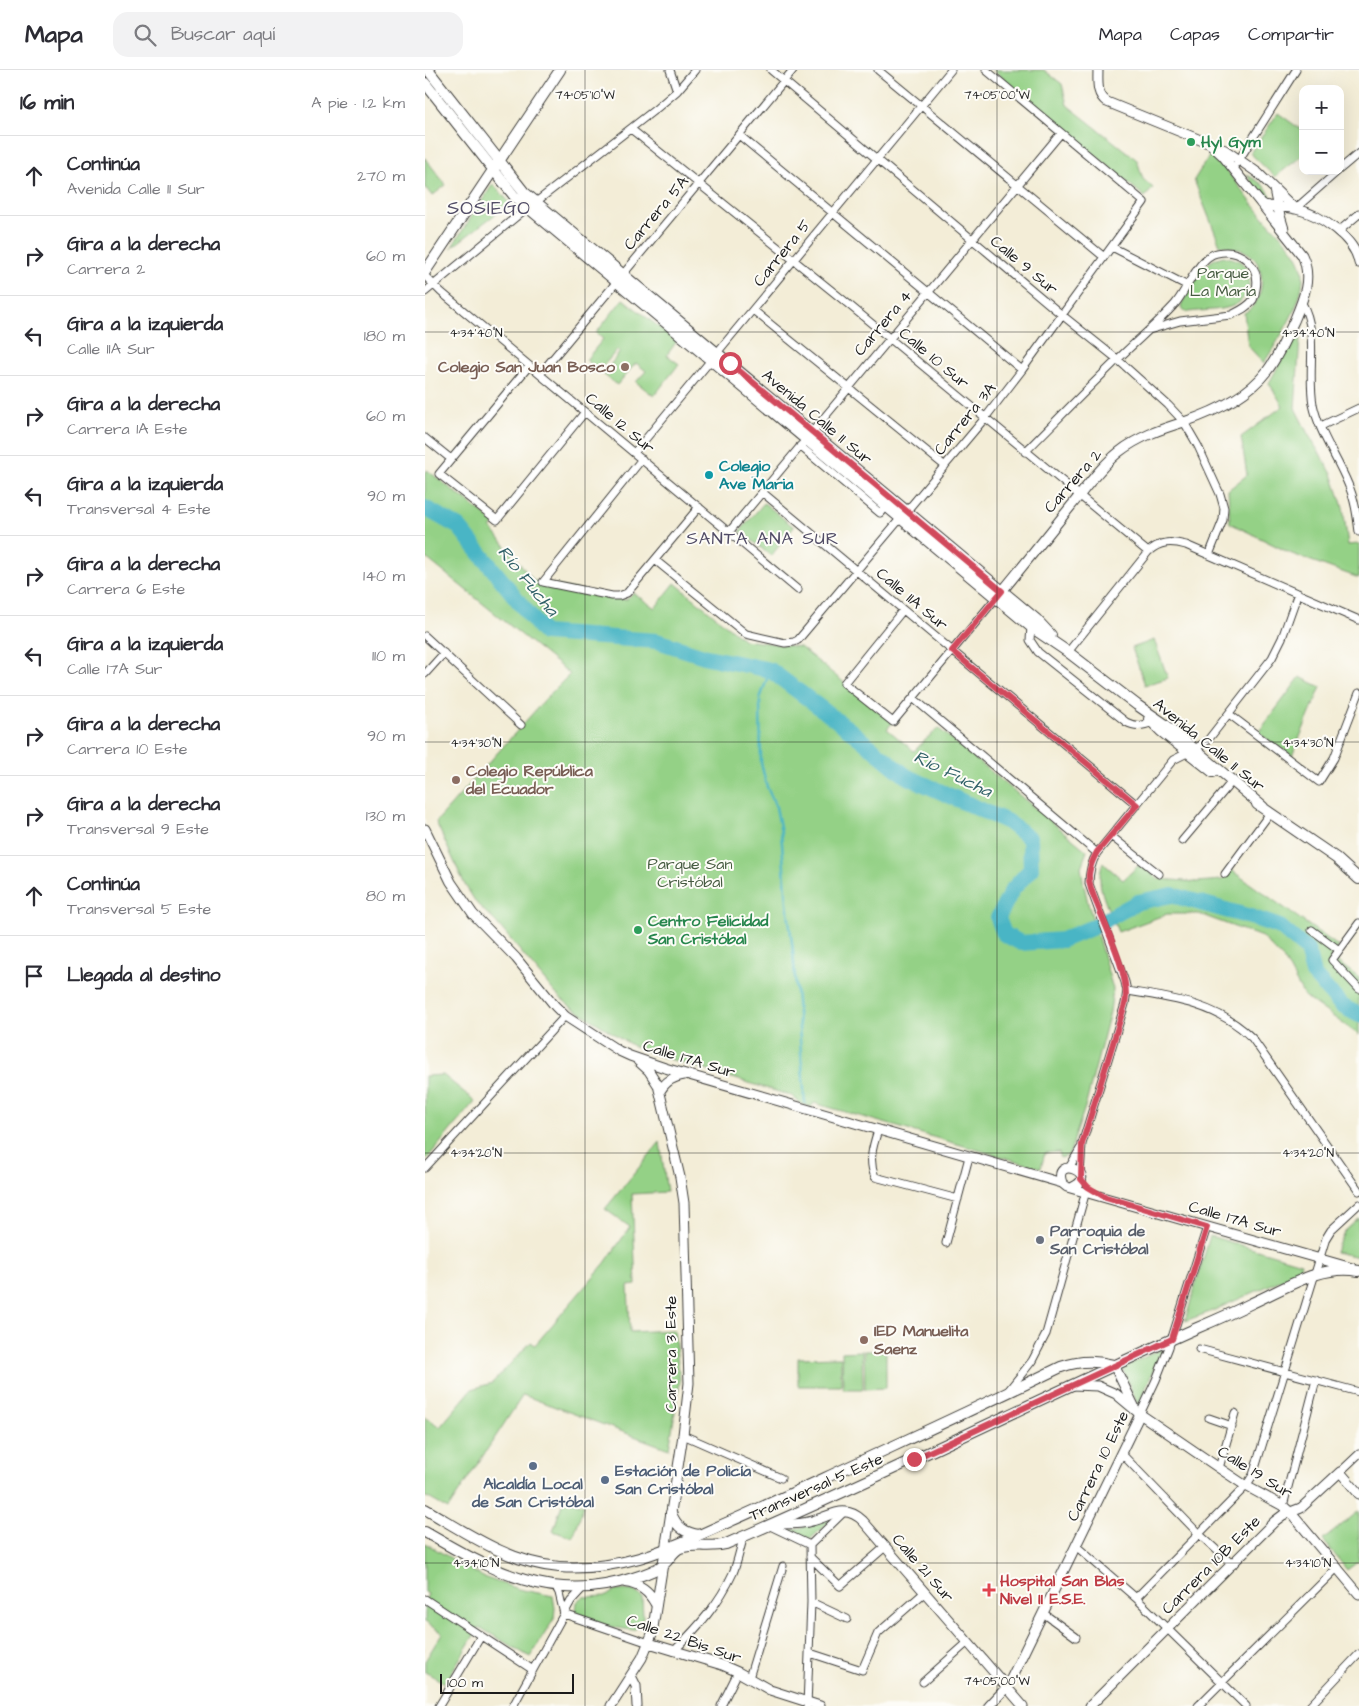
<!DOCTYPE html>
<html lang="es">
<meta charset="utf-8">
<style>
:root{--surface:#fff;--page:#f2f2f3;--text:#2b2b33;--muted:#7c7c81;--line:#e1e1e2}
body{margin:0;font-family:"Architects Daughter",sans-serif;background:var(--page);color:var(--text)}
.controls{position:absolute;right:15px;top:15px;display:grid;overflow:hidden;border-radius:10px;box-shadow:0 5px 20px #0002}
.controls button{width:45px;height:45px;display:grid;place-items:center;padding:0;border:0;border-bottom:1px solid var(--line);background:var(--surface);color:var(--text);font:25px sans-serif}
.scale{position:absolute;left:15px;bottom:12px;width:134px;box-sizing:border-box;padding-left:5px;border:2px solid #1c1c1c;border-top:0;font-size:14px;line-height:18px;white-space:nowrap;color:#1c1c1c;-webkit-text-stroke:4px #fdfcf7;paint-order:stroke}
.stop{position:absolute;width:15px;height:15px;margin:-11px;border:4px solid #d1495b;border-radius:50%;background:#fff}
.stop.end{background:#d1495b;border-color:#fff;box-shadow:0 1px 5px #0008}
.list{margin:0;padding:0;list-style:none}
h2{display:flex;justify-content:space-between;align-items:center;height:65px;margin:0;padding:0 20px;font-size:21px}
h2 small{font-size:16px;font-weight:400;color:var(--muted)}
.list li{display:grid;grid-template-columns:32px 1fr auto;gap:15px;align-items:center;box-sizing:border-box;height:80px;padding:0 20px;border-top:1px solid var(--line)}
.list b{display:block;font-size:19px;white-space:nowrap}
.list p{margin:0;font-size:16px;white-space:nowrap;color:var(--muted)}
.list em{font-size:16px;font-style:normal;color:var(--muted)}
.icon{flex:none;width:28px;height:28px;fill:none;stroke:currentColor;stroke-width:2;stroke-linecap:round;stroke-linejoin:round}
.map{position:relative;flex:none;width:934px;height:1636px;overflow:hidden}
header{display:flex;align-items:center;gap:30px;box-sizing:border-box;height:70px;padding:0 25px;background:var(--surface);border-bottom:1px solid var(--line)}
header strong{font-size:24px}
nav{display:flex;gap:28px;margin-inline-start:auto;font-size:18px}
.search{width:350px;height:45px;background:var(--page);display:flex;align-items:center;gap:12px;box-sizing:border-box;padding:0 18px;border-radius:15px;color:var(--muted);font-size:19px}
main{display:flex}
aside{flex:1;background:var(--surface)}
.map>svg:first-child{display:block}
</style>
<header>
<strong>Mapa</strong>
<div class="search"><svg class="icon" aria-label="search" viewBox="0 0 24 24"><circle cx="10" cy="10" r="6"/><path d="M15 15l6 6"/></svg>Buscar aquí</div>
<nav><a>Mapa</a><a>Capas</a><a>Compartir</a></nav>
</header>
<main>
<aside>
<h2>16 min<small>A pie · 1.2 km</small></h2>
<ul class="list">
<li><svg class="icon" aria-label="ahead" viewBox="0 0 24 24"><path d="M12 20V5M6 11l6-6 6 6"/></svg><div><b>Continúa</b><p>Avenida Calle 11 Sur</p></div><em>270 m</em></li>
<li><svg class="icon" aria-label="right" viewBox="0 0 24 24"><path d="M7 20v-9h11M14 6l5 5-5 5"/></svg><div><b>Gira a la derecha</b><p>Carrera 2</p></div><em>60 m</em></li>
<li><svg class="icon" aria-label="left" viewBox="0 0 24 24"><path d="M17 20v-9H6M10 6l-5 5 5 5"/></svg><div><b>Gira a la izquierda</b><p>Calle 11A Sur</p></div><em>180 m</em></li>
<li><svg class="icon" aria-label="right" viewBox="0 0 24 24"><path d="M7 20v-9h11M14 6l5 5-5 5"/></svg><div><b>Gira a la derecha</b><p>Carrera 1A Este</p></div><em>60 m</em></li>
<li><svg class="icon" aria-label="left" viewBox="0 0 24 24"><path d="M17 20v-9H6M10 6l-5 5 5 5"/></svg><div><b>Gira a la izquierda</b><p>Transversal 4 Este</p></div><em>90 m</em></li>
<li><svg class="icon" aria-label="right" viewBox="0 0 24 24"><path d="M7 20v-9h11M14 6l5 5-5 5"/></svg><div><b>Gira a la derecha</b><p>Carrera 6 Este</p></div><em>140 m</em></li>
<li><svg class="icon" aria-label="left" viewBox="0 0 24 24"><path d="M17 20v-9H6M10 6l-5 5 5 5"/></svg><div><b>Gira a la izquierda</b><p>Calle 17A Sur</p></div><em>110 m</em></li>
<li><svg class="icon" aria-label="right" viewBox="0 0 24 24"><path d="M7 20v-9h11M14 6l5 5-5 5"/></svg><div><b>Gira a la derecha</b><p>Carrera 10 Este</p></div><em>90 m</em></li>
<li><svg class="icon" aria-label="right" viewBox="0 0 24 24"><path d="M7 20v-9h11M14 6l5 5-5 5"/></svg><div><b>Gira a la derecha</b><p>Transversal 9 Este</p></div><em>130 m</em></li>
<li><svg class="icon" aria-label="ahead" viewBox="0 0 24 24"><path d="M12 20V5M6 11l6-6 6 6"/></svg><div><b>Continúa</b><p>Transversal 5 Este</p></div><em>80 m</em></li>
<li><svg class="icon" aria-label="arrive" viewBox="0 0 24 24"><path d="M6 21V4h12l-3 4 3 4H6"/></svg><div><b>Llegada al destino</b></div></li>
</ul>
</aside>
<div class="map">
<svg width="934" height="1636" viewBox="0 0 934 1636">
<rect width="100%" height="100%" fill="#fdfcf7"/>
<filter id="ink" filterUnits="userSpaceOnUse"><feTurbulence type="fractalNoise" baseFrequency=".02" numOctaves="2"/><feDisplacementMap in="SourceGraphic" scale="10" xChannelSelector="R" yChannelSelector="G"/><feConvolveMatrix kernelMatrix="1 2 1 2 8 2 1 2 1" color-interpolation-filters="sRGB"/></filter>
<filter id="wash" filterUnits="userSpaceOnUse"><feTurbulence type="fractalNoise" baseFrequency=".0096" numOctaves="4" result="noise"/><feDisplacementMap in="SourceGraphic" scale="20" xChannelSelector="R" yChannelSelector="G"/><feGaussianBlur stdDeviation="1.12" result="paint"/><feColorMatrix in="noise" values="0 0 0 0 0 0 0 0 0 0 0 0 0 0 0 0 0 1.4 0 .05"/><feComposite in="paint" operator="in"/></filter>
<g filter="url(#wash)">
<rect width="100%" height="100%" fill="#f3edd7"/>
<path fill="#94d186" stroke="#587651" d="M568,0h51l18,14 5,21 70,55 6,19 10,9 -8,9z
M853,43l25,18v24l-28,22 -25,-24z
M787,81c18,23 35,47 54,69 14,16 36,33 37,56 0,28 -25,64 -39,87l-16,-17 -4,-33c19,-9 24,-41 8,-57 -7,-7 -23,-9 -32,-11l-26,-65z
M0,88l21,27 -14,11 -7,-9z
M822,105c14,7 24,14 27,31l-15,-13z
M68,114l17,19 -59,45z
M798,186c8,2 16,3 21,9 10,12 5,33 -9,40 -11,6 -33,5 -46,7l-6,-2 -2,-3 1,-4c12,-20 17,-40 41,-47z
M198,229l54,42 -10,14 12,9 -25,32 -18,-14 10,-11 -10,-8 -19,22 -14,-11 17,-22 -3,-2 -18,21 -13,-11 17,-21 -7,-6z
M876,255l-6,83 13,26 24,40 11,33 5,38 11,-1v34l-67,-24 -62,-31 -2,-33 19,-15 -6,-38 42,-31 -14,-23z
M2,400l68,53 -4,5 43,53 92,19 7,-7 22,15 20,-25 69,57 56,7 93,75 -6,7 27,22 24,-23 149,123 -6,16 2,14 5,22 25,86 -3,23 -24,92 -17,51 -8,3 -2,-6 -14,1 -4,15 -227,-65 -3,4 -10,-3 -9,-8 -136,-41 -23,-9 -63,-40 -14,-12 -60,-72 -19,-18 -12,-19 -29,-63 112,-126 22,-22 -145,-117v-85z
M339,433l30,24 -23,29 -31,-25z
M729,570l14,38 -23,7 -13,-37z
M875,607l21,10 -29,69 -34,-23z
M678,793l20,17 17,-16 19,15 38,3 25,-2 9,-10 107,76 -7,11 28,21v57l-55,-39 -19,-35 -23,-24 -63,-23h-32l-49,18c-8,-21 -25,-47 -15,-69z
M18,1005l32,26 -50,60v-85z
M235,1072l7,50 -35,2 4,91 -8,1 2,46 44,-2 6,51 -11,68 -146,-54 -75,114 -23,-13v-79l15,10 32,-38 20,-6 39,-41 4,3 70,-82 25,-36 -25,-18z
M934,1148v39l-24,-5 9,-20z
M785,1166l91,27 -2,9 -89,40 -25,9z
M738,1278l-25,58 -16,-38z
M437,1281l1,38h-20l-1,-37z
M439,1281h22v37l-21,1z
M416,1287v29h-43v-28z
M139,1428l20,7 -11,33 -20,-7z
M934,1441v50l-12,9 -24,-30z
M409,1448l-26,23 -19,-10z
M0,1473l58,34 35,12 35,7 2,12 -1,11 -24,38 -51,-30 -34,56 -20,-11v-11l17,-28 -17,-11v-21l3,-7 -3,-2z
M200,1520l9,1 8,6 1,20 -2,7 -7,6c-15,-1 -49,-7 -58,-19l1,-9 6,-5 24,-1 7,-5z"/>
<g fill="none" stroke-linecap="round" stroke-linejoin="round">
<path stroke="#49b5c5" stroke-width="2.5" d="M345,600l-10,29 1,64 6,24 9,20 5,25 6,71 6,48 12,152"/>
<path stroke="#49b5c5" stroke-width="16" d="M0,438l34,19 85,106 113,8 50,16 63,13 81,61 55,45 102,46 22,17 1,30 -19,21 -14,28 6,16 17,9 41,-3 29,-12 47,-26 34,-7 82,23 26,9 27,23 6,24 29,32 17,9"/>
</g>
</g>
<g filter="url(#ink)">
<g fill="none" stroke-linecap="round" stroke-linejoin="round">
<g stroke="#3c3b38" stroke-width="9">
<path id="minor" d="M245,0l7,21
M346,0l291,245 55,44 51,46 16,17 14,24 22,48 4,14 -1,12 -14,35
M453,0l226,187
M206,59l211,170 306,253
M314,65l283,235
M812,93l59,-93
M915,99l19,-16
M111,132l121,-94 20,-17 18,-21
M870,139l43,-38
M914,161l20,-17
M687,177l76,39
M0,206l16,16 357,298
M0,222l103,-85
M877,233c17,29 5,68 11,101 6,29 24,53 35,80 7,15 9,32 11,48
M328,240l192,156
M104,296l-90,108 58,46 88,-108
M115,304l253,-304
M896,356l38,-18
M0,368l26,21
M375,376l80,67 5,-6
M600,382c31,-31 61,-62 92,-92 19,-19 40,-36 58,-56 12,-14 24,-48 42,-51 23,-5 44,12 39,36 -1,4 -1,8 -3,11 -6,8 -14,11 -22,15l-51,6 -31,9
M209,383l317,-383
M217,389l-99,123 69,14h7l8,-3 72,-86
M337,422l375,313
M304,462l332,-399
M230,490l91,74 39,9 9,-1 4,-2 187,-222 37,-48 122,-168 -158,-132
M478,540l-59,73 49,39 103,-124
M606,557l-1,13 8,12 88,70c9,5 18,4 26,0
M0,566l96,89
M643,582l80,-100c12,-11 23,-11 38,-7l173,75
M0,604l19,-21
M488,628l184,155
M804,644l90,68 15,-24 25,-65
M686,766l48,38
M757,771l47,-56
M800,804l45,-61
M934,853l-27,37 27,29
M887,860l27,20
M702,921c46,7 91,13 125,47l107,153
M453,1060c-5,16 -10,30 -3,47l83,22
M0,1098l140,-152
M644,1098l11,-19
M655,1104l2,-30 43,-140 2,-13 -2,-9 -36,-98c0,-12 2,-21 8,-31l76,-93 22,-11 13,-9 64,-82 10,-20 16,-45
M521,1173l23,-86
M774,1279l160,43
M583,1321l24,-30 14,-27 40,-143
M715,1344l16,-34 13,-33 38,-120
M784,1348l23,8
M258,1365l98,43
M696,1383l77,80 35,32
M794,1398l16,-55
M915,1402l19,-18
M858,1436l33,-126
M343,1455l42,20
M651,1476l60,52 110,108
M385,1487l30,29 45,-39
M131,1517l3,6 5,21
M711,1528l110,-112 7,-11 73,-237 5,-8 28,-26
M0,1529l108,71
M386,1532l36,17
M618,1543l33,24
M139,1544l85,29
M249,1581c24,-24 45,-47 59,-78 5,-12 7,-25 11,-37
M385,1583l52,17 16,-37 47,-41
M324,1608l34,-112
M498,1612l45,-40
M14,1636l42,-70
M88,1636l58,-105 12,-13
M296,1636l17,-34
M382,1636l4,-104 -1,-57 34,-33
M773,1636l140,-139
M885,1636l49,-52"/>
</g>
<g stroke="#3c3b38" stroke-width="11">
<path id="tertiary" d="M673,0c0,12 -2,24 9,32l118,48 33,23 37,36
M849,119l4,20 6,20
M836,134c14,5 22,2 35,5 23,5 59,29 63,54
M574,525c24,-29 48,-59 72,-89 15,-18 29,-39 48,-54 19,-15 42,-23 65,-30 30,-10 63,-25 83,-51 12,-15 19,-34 27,-50 9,-21 19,-43 8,-66l-79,-99 -16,-15
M0,759l26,53 22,32 43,44 39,48 10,10 54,35 11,5 35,12 397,115 5,4 285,81
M235,1021c6,-10 13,-14 24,-16
M637,1113c-10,-29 39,-9 11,4
M689,1295l20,41
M647,1315l26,1 18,8 24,20 79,54 27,18 37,20 8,7 68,81
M348,1454c13,0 26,1 39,-3 19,-5 33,-18 51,0l160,185
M224,1573l73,22 16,7 32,18 50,16
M206,1606l5,10 1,20
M186,1636l31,-48 10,-24 31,-199 6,-52 -5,-180 -4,-26 -22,-92 -9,-14 -11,-10
M564,1636l18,-19 133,-273
M665,1636l185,-185 8,-6 18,-7 39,-36 19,22"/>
</g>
<g stroke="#3c3b38" stroke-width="12">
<path id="secondary" d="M3,0l96,122 512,427 15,16
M0,13l90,114 516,430 37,25 69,53 29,20 97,82
M0,202l135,-202
M724,649l12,12 52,41
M832,734l79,54 23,21
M0,1439c42,24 84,54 134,58 59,4 103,-15 156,-39 37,-16 73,-33 110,-50 79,-37 158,-73 236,-111 19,-7 35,-7 53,-2
M246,1443c5,14 14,20 28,22
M0,1462c67,39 128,73 208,46 10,-3 23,-7 31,-14 6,-5 9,-13 16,-16 15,-5 31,0 46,-4 159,-68 313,-146 471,-216 19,-8 37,-16 55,-25 34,-15 68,-39 107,-32
M200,1512c15,2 24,9 31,22"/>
</g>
<use href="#minor" stroke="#fff" stroke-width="7"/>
<use href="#tertiary" stroke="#fff" stroke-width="9"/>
<use href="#secondary" stroke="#fff" stroke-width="10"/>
</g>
</g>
<g fill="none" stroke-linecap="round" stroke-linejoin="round" filter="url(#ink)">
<path stroke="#d1495b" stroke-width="6" d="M305,293l272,228 -50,60 185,154 -40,47c-4,7 -7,14 -8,22 -1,10 4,21 8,30 10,26 34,74 28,100l-43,140 -1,35 7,8 15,9 104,31 -35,112 -258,120"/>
</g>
<path fill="none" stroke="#1c1c1c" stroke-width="1" stroke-opacity="0.45" d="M160,0v1636M572,0v1636M0,262h934M0,672h934M0,1083h934M0,1493h934"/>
<g fill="#2e9e5b" stroke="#fdfcf7" stroke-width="2">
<circle cx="766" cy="72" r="5"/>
<circle cx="213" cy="860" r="5"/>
</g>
<g fill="#8d6e63" stroke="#fdfcf7" stroke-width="2">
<circle cx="200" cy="297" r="5"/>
<circle cx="31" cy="710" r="5"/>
<circle cx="439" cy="1270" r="5"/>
</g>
<circle fill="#0f9aa8" stroke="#fdfcf7" stroke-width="2" cx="284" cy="405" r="5"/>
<circle fill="#6b7280" stroke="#fdfcf7" stroke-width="2" cx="615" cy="1170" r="5"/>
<g fill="#5c6f8a" stroke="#fdfcf7" stroke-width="2">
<circle cx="108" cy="1396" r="5"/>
<circle cx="180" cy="1410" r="5"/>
</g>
<path fill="#e0444e" stroke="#fdfcf7" stroke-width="2" d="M561.5 1512.5h5v5h5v5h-5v5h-5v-5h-5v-5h5z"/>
<g text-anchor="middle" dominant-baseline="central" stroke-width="4" stroke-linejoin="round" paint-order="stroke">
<g font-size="16" font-weight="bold" fill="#27864d" stroke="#fdfcf7" text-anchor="start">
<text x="776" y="72">Hyl Gym</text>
<text x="223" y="851">Centro Felicidad<tspan x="223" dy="18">San Cristóbal</tspan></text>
</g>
<g font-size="16" fill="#1c1c1c" stroke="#fdfcf7">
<text transform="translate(231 143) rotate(-50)">Carrera 5A</text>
<text transform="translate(357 183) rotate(-51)">Carrera 5</text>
<text transform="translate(599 195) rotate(40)">Calle 9 Sur</text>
<text transform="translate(458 253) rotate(-50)">Carrera 4</text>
<text transform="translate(509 288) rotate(40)">Calle 10 Sur</text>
<text transform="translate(392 347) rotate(40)">Avenida Calle 11 Sur</text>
<text transform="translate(540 349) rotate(-51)">Carrera 3A</text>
<text transform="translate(195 353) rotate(40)">Calle 12 Sur</text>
<text transform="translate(648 411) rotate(-49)">Carrera 2</text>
<text transform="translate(487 529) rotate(40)">Calle 11A Sur</text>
<text transform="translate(784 675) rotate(39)">Avenida Calle 11 Sur</text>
<text transform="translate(264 989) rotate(17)">Calle 17A Sur</text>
<text transform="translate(810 1149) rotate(16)">Calle 17A Sur</text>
<text transform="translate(246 1284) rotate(-90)">Carrera 3 Este</text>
<text transform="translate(673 1396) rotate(-64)">Carrera 10 Este</text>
<text transform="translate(830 1402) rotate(32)">Calle 19 Sur</text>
<text transform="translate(391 1417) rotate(-24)">Transversal 5 Este</text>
<text transform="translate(786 1495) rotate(-45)">Carrera 10B Este</text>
<text transform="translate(498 1498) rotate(49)">Calle 21 Sur</text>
<text transform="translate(259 1569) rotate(19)">Calle 22 Bis Sur</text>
</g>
<g font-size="16" fill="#465b41" stroke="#fdfcf7">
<text x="798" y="203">Parque<tspan x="798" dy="18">La María</tspan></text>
<text x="265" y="794">Parque San<tspan x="265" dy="18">Cristóbal</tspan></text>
</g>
<g font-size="16" font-weight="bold" fill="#785e54" stroke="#fdfcf7" text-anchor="start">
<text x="190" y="297" text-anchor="end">Colegio San Juan Bosco</text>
<text x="41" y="701">Colegio República<tspan x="41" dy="18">del Ecuador</tspan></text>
<text x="449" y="1261">IED Manuelita<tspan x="449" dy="18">Saenz</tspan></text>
</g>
<g font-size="16" font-weight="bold" fill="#0d838f" stroke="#fdfcf7" text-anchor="start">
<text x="294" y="396">Colegio<tspan x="294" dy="18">Ave Maria</tspan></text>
</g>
<g font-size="16" font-weight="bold" fill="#5b616d" stroke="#fdfcf7" text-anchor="start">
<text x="625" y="1161">Parroquia de<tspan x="625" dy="18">San Cristóbal</tspan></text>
</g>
<g font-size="16" font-weight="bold" fill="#4e5e75" stroke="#fdfcf7" text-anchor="start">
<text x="190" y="1401">Estación de Policía<tspan x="190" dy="18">San Cristóbal</tspan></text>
<text x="108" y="1414" text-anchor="middle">Alcaldía Local<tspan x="108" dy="18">de San Cristóbal</tspan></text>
</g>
<g font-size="16" font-weight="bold" fill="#be3a42" stroke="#fdfcf7" text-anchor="start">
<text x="575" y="1511">Hospital San Blas<tspan x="575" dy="18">Nivel II E.S.E.</tspan></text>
</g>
<g font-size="18" letter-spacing="1" fill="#524d67" stroke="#fdfcf7">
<text x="338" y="468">SANTA ANA SUR</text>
</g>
<g font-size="18" font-style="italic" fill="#306168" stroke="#fdfcf7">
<text transform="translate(103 511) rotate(51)">Río Fucha</text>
<text transform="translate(528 704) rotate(26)">Río Fucha</text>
</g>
<g font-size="19" letter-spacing="1" fill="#524d67" stroke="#fdfcf7">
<text x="64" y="138">SOSIEGO</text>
</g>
</g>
<g font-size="12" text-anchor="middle" fill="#1c1c1c" stroke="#fdfcf7" stroke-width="4" stroke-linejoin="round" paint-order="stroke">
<text x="160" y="29">74°05'10"W</text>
<text x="572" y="29">74°05'00"W</text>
<text x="51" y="267">4°34'40"N</text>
<text x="883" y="267">4°34'40"N</text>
<text x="51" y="677">4°34'30"N</text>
<text x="883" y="677">4°34'30"N</text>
<text x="51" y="1087">4°34'20"N</text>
<text x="883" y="1087">4°34'20"N</text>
<text x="51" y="1497">4°34'10"N</text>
<text x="883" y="1497">4°34'10"N</text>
<text x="572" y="1615">74°05'00"W</text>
</g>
</svg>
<div class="controls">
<button>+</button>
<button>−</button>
</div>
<div class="scale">100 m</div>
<div class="stop" style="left:305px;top:293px"></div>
<div class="stop end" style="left:489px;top:1389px"></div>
</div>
</main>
